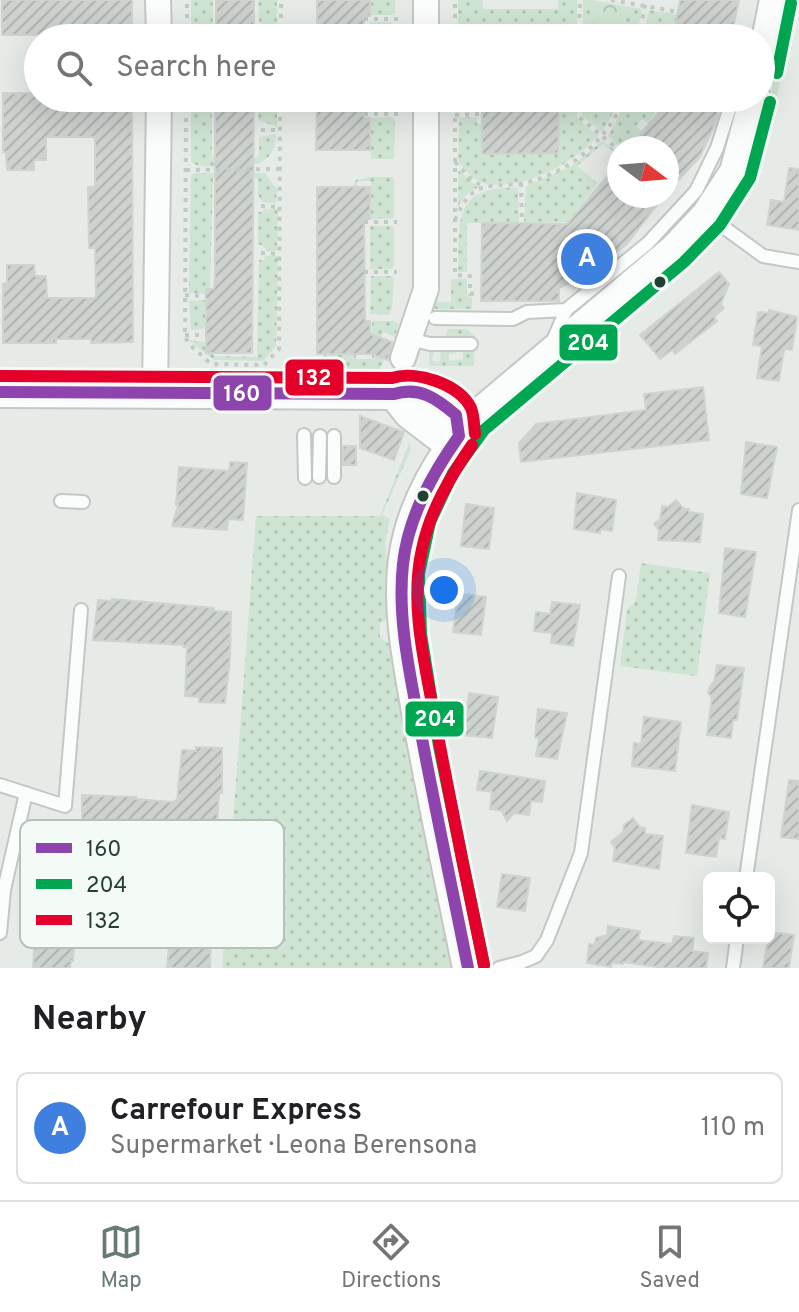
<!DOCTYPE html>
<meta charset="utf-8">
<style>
:root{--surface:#fff;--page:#f6f6f6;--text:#202124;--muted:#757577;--line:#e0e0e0;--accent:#677b72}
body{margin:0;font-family:Overpass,sans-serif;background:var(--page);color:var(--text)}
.controls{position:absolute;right:24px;bottom:24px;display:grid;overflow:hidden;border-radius:12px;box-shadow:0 8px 32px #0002}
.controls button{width:72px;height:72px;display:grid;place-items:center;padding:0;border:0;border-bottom:2px solid var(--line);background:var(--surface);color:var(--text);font:40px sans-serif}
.compass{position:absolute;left:607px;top:136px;width:72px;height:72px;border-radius:50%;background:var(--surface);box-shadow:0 8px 32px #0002;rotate:106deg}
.you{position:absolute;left:444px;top:590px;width:28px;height:28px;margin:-20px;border:6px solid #fff;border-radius:50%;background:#1a73e8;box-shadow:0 0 0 12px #1a73e833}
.badge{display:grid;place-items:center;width:52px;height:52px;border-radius:50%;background:var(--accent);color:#fff;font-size:26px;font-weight:700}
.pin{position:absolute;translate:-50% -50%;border:4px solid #fff;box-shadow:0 2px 8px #0006}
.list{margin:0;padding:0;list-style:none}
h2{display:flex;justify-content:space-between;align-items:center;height:104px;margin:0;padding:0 32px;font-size:34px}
h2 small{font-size:26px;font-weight:400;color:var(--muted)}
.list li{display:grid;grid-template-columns:52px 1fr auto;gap:24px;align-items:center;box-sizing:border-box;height:112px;margin:0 16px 16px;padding:0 16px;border:2px solid var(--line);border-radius:12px}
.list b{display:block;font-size:30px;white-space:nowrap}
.list p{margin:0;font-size:26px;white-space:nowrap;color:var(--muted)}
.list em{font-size:26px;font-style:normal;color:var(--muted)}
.icon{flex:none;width:44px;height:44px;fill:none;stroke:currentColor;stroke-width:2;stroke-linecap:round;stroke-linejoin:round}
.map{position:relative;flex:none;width:799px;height:968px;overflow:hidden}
.search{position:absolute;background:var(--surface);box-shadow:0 8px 32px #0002;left:24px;right:24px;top:24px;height:88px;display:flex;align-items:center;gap:20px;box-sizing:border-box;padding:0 28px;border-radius:44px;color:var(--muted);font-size:30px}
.sheet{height:232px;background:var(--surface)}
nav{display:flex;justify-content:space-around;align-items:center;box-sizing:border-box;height:112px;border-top:2px solid var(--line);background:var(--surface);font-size:22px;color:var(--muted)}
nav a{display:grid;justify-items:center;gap:4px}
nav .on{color:var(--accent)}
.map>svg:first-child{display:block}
</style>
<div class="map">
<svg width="799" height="968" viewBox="0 0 799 968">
<defs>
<pattern id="grass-dots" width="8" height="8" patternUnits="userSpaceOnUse" patternTransform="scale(2)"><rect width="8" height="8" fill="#cfe4d2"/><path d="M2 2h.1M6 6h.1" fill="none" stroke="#b1c5b5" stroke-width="1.8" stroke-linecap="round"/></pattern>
<pattern id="forest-crowns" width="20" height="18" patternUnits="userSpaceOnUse" patternTransform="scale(2)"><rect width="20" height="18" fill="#cfe4d2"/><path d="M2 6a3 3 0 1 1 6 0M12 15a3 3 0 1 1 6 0" fill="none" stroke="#b1c5b5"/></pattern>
<pattern id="building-hatch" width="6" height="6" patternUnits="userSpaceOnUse" patternTransform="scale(2)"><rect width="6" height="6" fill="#cdd2cf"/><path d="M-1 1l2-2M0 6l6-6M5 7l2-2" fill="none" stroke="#b0b5b2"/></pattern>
</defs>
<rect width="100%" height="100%" fill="#e6ebe8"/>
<path fill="url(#grass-dots)" d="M191,0h22v38h-22z
M258,0h19v29h-12l-3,-6h-3z
M370,0h25v12l-4,3h-21z
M458,0h24l1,9h75v-9h19v38h-119z
M583,0h9l-1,38h-8z
M625,6l17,3 -6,29h-12z
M649,10l29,5 -5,23h-31z
M370,22h21l3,3v13h-24z
M781,59l3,1c-10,55 -18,108 -50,155l-7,-6 32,-68 20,-80z
M191,98h21v59l44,1 3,-3v-18l17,-3c2,42 -50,32 -78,32l-7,-4z
M258,98h19v29l-19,-7z
M370,98h25l-1,9 -3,4h-21z
M458,98h24v9h-5v5h-18z
M559,98h18v20l21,18c-24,27 -73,54 -111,48 -12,-2 -23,-14 -29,-23l1,-44h18v7h5l1,30 75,-1z
M582,98h40l-20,34 -20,-16z
M628,98h36l-16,25 -6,-4 -6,7 6,5 -11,17h-10l-13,-12z
M392,117l3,3 -1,39h-23l-1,-41z
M602,141l17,12v3l-16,-12 -26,22 21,17 -30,39 -44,1 2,-37 46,-20z
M458,170l20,17 -11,7 -9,12z
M194,173h71l12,16 -1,14 -14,-1 -4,-7v-17h-45l-3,110h-3v6l-18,-1 2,-117z
M371,177h23v39l-2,3h-21v-38h-14v6h-5l4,-7z
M518,188l1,35h-52v49h-9c1,-50 -5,-87 60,-84z
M264,209h14l-1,42h-11v-3l-8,-4v-32h5z
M370,226h22l2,2v38l-3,3h-21z
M265,256h13l-2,90 -13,15 -49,-1 -26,-20 18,2 8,14 43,1 2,-97h5z
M371,276h20l3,3 -2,30 -3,6 -19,-1z
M451,279h16v17l5,1v12h-37v-7h16z
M205,300v3h4l1,23h-5l-1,3 -13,1 -2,-29z
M372,321h22l5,3 -4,13 -12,-5 -2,5 2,2 -5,17 7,3 -9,16 -75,2v-7h22l1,-16h32v5h16z
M447,329h20l8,7 -1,30h-44l-1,-14h5l-2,8 6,3 3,-5 -2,-9h17v4l-7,1v7l14,-2v-10l8,-11h-25z
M410,441v11l-28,63 8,4 -5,23 7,68 -5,9 -7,4v15l13,8 61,322h-232l34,-452h124z
M641,563l69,10 -13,103 -77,-10 7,-56 9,-10z"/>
<path fill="url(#forest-crowns)" d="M592,0l33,6 -1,32h-33z"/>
<path fill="url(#building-hatch)" stroke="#cfd4d1" stroke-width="2" d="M2,0h130v35h-42v-4h-34v4h-54z
M216,0h38v38h-38z
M317,0h53v16h-6v22h-47z
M680,0h59l-8,38h-58z
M3,93h35v5h94l1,244 -42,1v-4h-35v4h-53v-59l4,-1v-18h27l1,11h11l1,22h49l-1,-50h-6l-1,-61h7v-50h-49v23h-12v10h-27l-1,-18h-3z
M215,98h39l-2,255h-46v-64h8l1,-14z
M317,98h47v20h6v32h-54z
M482,98h77l-1,55 -76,1z
M665,98h56l-5,24 -16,35 -33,35v-44h-38l29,-35z
M619,162v34h45l-38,49 -50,35 -17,8v13h-78l1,-78 85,1z
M789,168l10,1v61l-32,-5 4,-25 13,2z
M317,187h53v32l-6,1 1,101h5v13l22,8 -4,18 -17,-6h-54z
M719,272l10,12 -8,20 3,4 -10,9 3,4 -42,33 -3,-4 -12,9 -20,-24z
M769,310l28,7 -5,33 -8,-1 -5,32 -22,-3 5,-32 -9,-1 5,-33 11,1z
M703,387l6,53 -188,22 -2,-19 17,-19 110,-14 -2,-16z
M360,416l44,16 -10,28 -34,-12z
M746,442l31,5 -10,51 -26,-4z
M343,446h13v19h-13z
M230,462l17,1 -4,57 -15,-1 -1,11 -55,-4 6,-21h-2l3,-38 50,4z
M577,493l39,7 -4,31 -11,-2 -1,4 -26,-4z
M676,500l8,9h5v3l14,2 -3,28 -42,-2 1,-10 -5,-6 6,-5 2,-13 6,1z
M466,504l28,4 -5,41 -28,-3z
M725,548l31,4 -11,65 -26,-4z
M458,593l28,4 -5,38 -28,-3z
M112,599l102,9v3l17,1 -1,47 -5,44 -26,-1v-5l-14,-1 2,-49h-4v-2l-90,-5 5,-40 14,1z
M552,602l28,3 -7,41 -22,-3 1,-10 -18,-2 2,-19 14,2z
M717,665l27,3 -7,52h-4l-2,18 -24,-3 5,-37 -4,-5 2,-7 4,-4z
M469,693l29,4 -6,41 -28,-3z
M538,709l29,4 -10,46 -21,-3 3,-18 -4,-1z
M644,717l37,5 -6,49 -43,-5 2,-23 7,1z
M196,747l26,1v45h-3l-3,47 -18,-2 1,4 -73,-5v2l-44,-5v-39l54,2v2l36,3 5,-2 5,-50 14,1z
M480,771l65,10 -3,21 -11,-1 -2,14 -15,-2 -7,8 -5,-10 -12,-2 2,-17 -15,-2z
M789,780l10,1v58l-18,-2z
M692,805l37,7 -4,27 -6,-1 -3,19 -30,-4z
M633,818l7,9 5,1v6l18,2 -4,33 -46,-8 2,-13 -4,-6 12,-10 1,-7z
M502,874l28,4 -5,33 -28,-4z
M37,886l101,4v2l57,4v4l17,1 -2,67h-43l3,-32 -6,-1 1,-2 -56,-1 1,-3 -34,-2 -3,34h-2l-1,7h-37z
M608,926l32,5 -2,9 34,4 2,-8 20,2 -2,13 16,2 -2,15h-42l-41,-6v2l-11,-1 -1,4 -24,-4 2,-19 6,1 1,-7 11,-3z
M769,932l25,3 -5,33h-26z"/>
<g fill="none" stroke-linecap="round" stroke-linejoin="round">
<g stroke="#c3c8c5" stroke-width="16">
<path id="service" d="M707,215l56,41 36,6
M435,318l78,1 14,-7 39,-2
M409,339l21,5h41
M552,343l14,-33 82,-67 48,-52 21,-43 16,-50
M304,435l1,43
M334,436v41
M319,477l1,-41
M61,501l22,1
M0,785l65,21 16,-196
M746,878l53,-368
M0,933l4,-43 22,-97
M499,968l23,-6 14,-6 11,-16 34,-87 38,-277
M733,968l4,-30"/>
</g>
<g stroke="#c3c8c5" stroke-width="28">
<path id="minor" d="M158,0l1,38
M426,0v38
M403,358l23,-69v-191
M155,393l4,-295"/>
</g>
<g stroke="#c3c8c5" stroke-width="34">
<path id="tertiary" d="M761,70l14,-70
M0,392l394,2c25,-11 44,5 62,21l3,21
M394,394l15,19 30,23h20
M468,968c-17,-84 -35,-167 -50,-251 -9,-52 -22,-111 -13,-164 8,-49 36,-97 68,-134l201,-169 33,-35 28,-43 20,-74"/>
</g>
<path stroke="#c2cbc6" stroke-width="4" stroke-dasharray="4 6" stroke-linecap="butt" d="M611,0l67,12
M364,19h34
M261,31h20
M187,38v-38
M281,38v-38
M455,38v-38
M579,38l1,-38
M639,38l7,-38
M186,98l-1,237 3,8 23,21 53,1 15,-16 1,-251
M455,98v177l15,1v18l7,-1
M579,98v19l40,33
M364,114h34
M455,115l27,-1
M261,130h19
M455,162l15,16 13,9
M186,170l93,-1
M521,183l1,41
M261,206l19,1
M455,220c6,-13 12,-27 27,-32 12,-4 29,-2 43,-5 46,-11 81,-42 100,-85
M364,222h33
M261,253l18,1
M364,272h33
M185,295l22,1
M185,335h21"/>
<use href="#service" stroke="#fbfcfc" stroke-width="12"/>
<use href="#minor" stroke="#fbfcfc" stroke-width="24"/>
<use href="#tertiary" stroke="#fbfcfc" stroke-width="30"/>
<g stroke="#f4faf6" stroke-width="18">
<path id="bus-1" d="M0,392l394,2c26,-8 43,5 62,21l3,21
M459,436c-27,38 -51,81 -56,128 -6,54 7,110 17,164 15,80 32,160 48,240"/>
</g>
<g stroke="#f4faf6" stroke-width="18">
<path id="bus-2" d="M777,73l14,-70
M484,965l-45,-219 -18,-112 -2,-60 11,-52 23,-49 31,-43 200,-168 36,-37 30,-47 20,-76"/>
</g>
<g stroke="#f4faf6" stroke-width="18">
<path id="bus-3" d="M0,376l392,2c24,-8 67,6 79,30 3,7 3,18 4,26
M472,445c-22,32 -42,66 -50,104 -13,57 4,119 14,176 15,80 31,160 48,240"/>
</g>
<use href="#bus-1" stroke="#8e44ad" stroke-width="12"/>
<use href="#bus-2" stroke="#00a651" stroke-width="12"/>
<use href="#bus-3" stroke="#e4002b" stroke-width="12"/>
</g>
<g fill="#233f33" stroke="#f4faf6" stroke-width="3">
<circle cx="660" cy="282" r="7"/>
<circle cx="423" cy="496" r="7"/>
</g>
<rect x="20" y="820" width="264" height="128" rx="12" fill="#f4faf6" stroke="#b5c2bc" stroke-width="2"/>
<rect x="36" y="843" width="36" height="10" fill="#8e44ad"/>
<rect x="36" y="879" width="36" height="10" fill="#00a651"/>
<rect x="36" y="915" width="36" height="10" fill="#e4002b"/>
<g font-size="22" fill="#233f33">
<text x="86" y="856">160</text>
<text x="86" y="892">204</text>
<text x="86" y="928">132</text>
</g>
<g stroke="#f4faf6" stroke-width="3">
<rect x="558" y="323" width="61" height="39" rx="8" fill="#00a651"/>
<rect x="284" y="358" width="61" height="39" rx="8" fill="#e4002b"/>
<rect x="212" y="374" width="61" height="38" rx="8" fill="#8e44ad"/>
<rect x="404" y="700" width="61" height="38" rx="8" fill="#00a651"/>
</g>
<g font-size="22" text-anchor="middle" font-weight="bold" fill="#fff">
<text x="588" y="350">204</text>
<text x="314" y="385">132</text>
<text x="242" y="401">160</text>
<text x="435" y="726">204</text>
</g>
</svg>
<div class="controls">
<button><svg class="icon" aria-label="locate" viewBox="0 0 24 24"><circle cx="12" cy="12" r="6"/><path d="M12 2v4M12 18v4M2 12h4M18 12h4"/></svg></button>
</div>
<svg class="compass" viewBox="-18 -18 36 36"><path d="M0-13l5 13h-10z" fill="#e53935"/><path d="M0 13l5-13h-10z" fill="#757577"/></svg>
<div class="you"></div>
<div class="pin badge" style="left:587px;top:259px;background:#3f7fe0">A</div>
<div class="search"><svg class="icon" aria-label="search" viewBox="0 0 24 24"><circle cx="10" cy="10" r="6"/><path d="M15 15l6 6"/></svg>Search here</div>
</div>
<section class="sheet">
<h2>Nearby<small></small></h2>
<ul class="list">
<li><span class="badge" style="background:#3f7fe0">A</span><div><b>Carrefour Express</b><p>Supermarket · Leona Berensona</p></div><em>110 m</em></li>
</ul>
</section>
<nav>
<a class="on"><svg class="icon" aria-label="map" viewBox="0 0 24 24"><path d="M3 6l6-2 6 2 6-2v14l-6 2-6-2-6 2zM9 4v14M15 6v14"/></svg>Map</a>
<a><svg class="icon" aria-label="directions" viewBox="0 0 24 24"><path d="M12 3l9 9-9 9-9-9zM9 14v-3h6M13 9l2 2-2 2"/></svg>Directions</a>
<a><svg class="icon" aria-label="saved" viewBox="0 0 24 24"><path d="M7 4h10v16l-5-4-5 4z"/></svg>Saved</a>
</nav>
